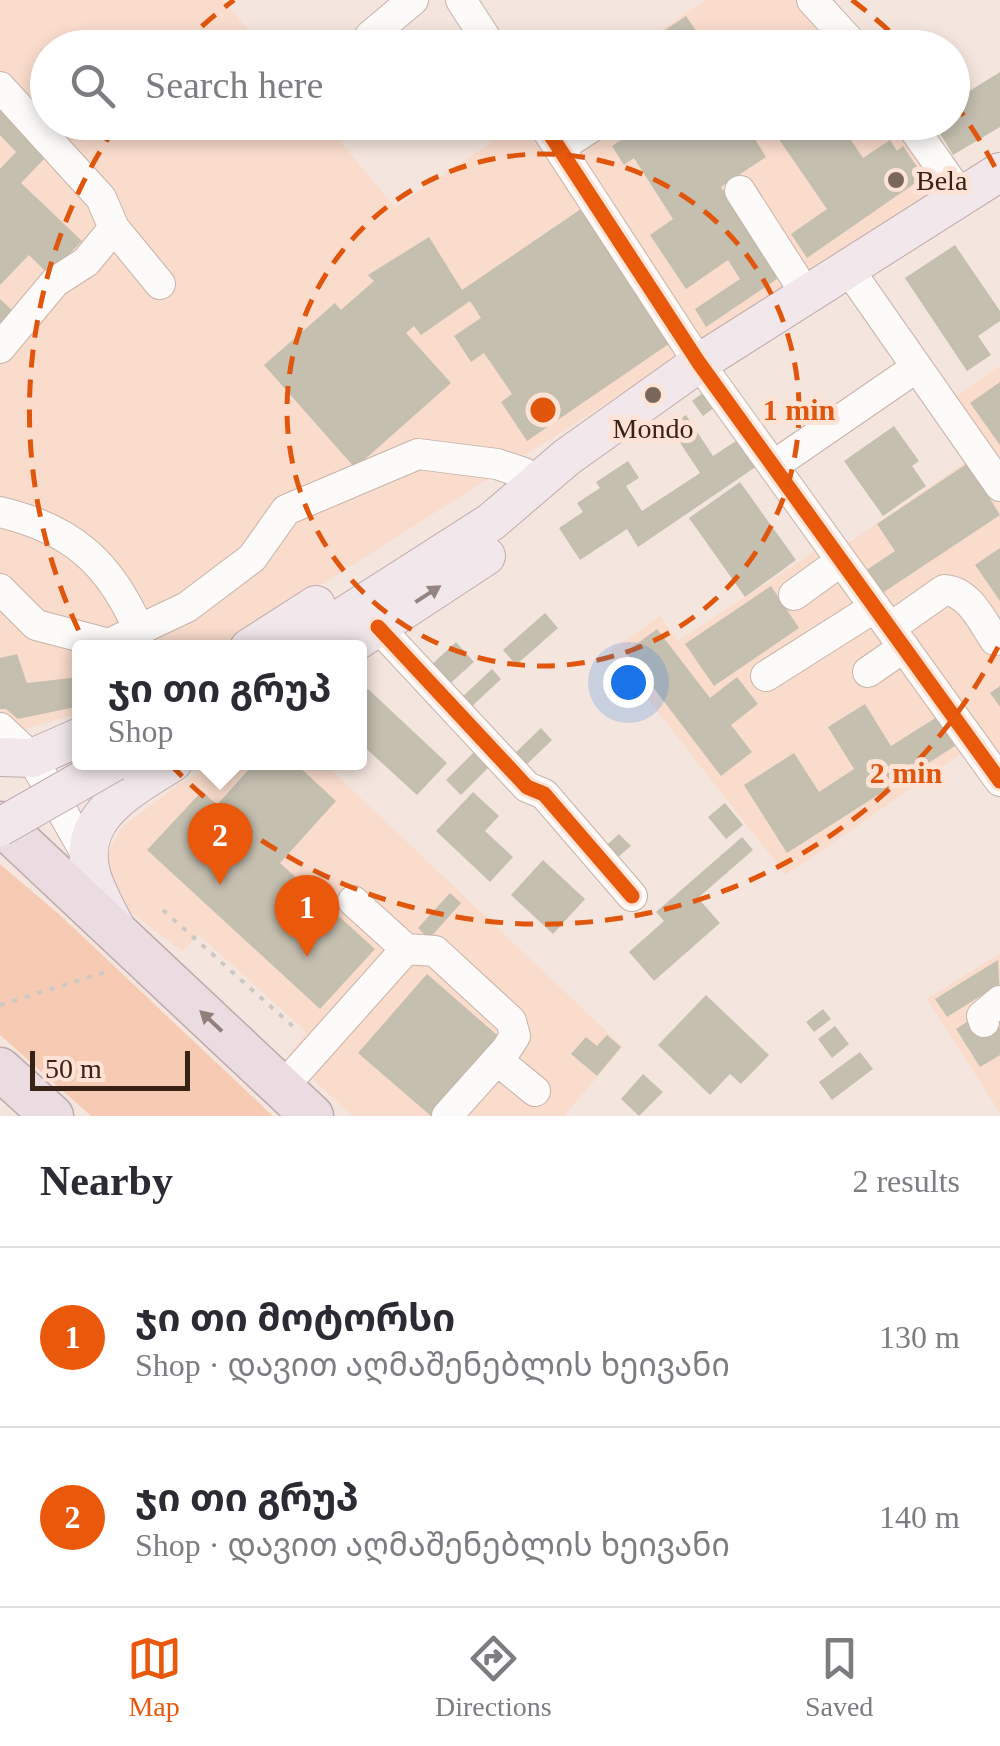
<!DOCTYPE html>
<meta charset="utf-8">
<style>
:root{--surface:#fff;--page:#f7f7f7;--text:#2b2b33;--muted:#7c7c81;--line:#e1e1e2;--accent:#ea580c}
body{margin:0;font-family:"Times New Roman","Noto Sans Georgian",serif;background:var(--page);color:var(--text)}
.scale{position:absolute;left:30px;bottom:25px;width:160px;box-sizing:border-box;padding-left:10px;border:5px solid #382216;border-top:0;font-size:28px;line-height:35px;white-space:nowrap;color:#382216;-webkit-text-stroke:8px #fce3d6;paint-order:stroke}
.you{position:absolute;left:628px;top:682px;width:35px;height:35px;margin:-25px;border:8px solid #fff;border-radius:50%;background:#1a73e8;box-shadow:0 0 0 15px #1a73e833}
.badge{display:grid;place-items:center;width:65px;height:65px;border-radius:50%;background:var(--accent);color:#fff;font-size:32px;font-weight:700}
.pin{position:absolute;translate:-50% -82px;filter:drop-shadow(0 2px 5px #0008)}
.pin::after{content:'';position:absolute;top:52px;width:35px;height:30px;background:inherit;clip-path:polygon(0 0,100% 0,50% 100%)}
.popup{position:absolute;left:72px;top:640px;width:295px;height:130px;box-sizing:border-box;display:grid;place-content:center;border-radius:10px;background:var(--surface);filter:drop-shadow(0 2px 8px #0005);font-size:32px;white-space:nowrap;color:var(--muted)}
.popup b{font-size:38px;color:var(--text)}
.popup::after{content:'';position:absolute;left:50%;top:100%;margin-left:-20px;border:20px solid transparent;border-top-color:var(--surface)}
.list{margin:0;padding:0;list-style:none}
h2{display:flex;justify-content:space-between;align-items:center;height:130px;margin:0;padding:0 40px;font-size:42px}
h2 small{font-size:32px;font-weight:400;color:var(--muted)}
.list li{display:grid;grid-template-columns:65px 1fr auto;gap:30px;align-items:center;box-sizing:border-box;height:180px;padding:0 40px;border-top:2px solid var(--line)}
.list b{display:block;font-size:38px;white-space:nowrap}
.list p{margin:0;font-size:32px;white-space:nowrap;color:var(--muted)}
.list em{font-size:32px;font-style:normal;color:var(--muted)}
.icon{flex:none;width:55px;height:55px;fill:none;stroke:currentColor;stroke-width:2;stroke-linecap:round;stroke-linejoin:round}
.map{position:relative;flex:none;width:1000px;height:1116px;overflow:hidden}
.search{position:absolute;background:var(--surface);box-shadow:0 5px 15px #0003;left:30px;right:30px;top:30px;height:110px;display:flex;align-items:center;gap:25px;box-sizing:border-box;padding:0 35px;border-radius:55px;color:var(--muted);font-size:38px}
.sheet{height:490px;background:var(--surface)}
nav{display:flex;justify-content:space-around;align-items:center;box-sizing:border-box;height:140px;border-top:2px solid var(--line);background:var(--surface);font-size:28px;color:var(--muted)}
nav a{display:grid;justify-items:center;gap:5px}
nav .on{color:var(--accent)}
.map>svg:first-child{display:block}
</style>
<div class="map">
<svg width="1000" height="1116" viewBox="0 0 1000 1116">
<rect width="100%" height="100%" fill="#f4e6de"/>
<path fill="#f9dccc" d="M0,0h223l40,47 -215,1v74l277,1 70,84 126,-85 377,1 43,67 -717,457 -144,1v65l-63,18 -17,-2z
M705,0h98l47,48h-216z
M1000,366v432l-32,-49 -182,126 -176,-224 50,-35 18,25 143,-94 7,10 159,-110 -33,-49z
M219,763h105l299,284 -59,69h-212l-64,-60 18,-24 -107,-97 -17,16 -62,-47 -18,-40 20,-37 57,-43z
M1000,953v160l-73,-114z"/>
<path fill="#f7cbb3" d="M0,864l61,52 212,200h-182l-91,-81z"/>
<path fill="#c5bfb0" d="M686,16l13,19 -18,13h-43z
M1000,72v55l-47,28 -20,-33h19v-20z
M0,109l45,49 -24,25 61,58 -33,34 -20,-20 -29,30v-116l16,-17 -16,-17z
M648,122h96l22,35 -45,30 59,90 -74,50 -11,-18 45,-30 -12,-19 -42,29 -36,-54 23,-16 -39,-61 -10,7 -12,-19z
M767,122h72l24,36 27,-18 7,11 6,-5 21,31 -117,81 -16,-24 36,-25z
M581,209l95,130 -149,102 -26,-39 11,-8 -28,-41 -13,9 -17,-26 27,-18 -11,-17 -49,34 -7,-9 -8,7 45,50 -96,85 -91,-103 71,-62 6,7 33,-29 -6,-6 61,-38 33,53z
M955,245l45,66v10l-22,15 13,19 -24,16 -62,-93z
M0,299l12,11 -12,13z
M1000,382v63l-30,-42z
M708,389l11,15 -16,12 -11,-15z
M686,415l27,41 29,-19 18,27 -122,83 -11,-18 -47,31 -21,-32 24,-16 -6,-9 23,-15 -4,-6 32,-21 11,17 -13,8 16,25 58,-38 -31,-47z
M894,426l25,35 -7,5 14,20 -43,30 -39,-55z
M968,463l32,52 -119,79 -16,-23 30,-20 -18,-27z
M740,482l56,78 -51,37 -56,-79z
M1000,548v53l-25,-36z
M771,586l28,42 -85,58 -29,-42z
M545,613l13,15 -42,37 -13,-15z
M657,629l53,69 27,-21 21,27 -27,21 21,27 -31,24 -95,-124z
M456,642l18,20 -29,26 -18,-19z
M17,654l10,29 53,-6v29l-62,13 -12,-10h-6v-51z
M492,669l9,10 -31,29 -9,-10z
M1000,686v21l-10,-14z
M368,689l79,74 -30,32 -57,-52v-46z
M865,704l26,42 46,-29 18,29 -168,107 -43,-68 50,-32 25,39 35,-23 -26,-42z
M541,728l11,12 -28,27 -11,-12z
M478,748l15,15 -32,32 -15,-15z
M255,762h39l42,39 -56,62 95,86 -55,60 -173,-159 55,-59 15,14z
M473,792l26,24 -14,15 28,26 -23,25 -54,-51z
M725,803l18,22 -17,14 -18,-22z
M619,834l12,12 -20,17 -11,-12z
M742,837l11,13 -55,48 22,25 -66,58 -25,-29 35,-31 -8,-9z
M543,860l42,39 -32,35 -42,-39z
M450,893l11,10 -32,36 -11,-11z
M998,960l2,37 -13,-5 -40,25 -12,-18z
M427,974l78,68 -64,74h-10l-73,-63z
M706,995l63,60 -28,29 -11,-10 -20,21 -52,-50z
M823,1009l8,10 -17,13 -8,-10z
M970,1020l11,18 19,-11v28l-20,12 -24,-38z
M835,1026l14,18 -17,14 -14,-19z
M607,1035l14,12 -24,29 -26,-22 15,-17 11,9z
M860,1052l13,17 -41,31 -13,-18z
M643,1074l20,18 -24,24 -18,-17z"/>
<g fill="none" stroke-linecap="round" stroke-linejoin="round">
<g stroke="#c5b4ab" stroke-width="32">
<path id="minor" d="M461,0l31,48
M812,0l44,48
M370,36l43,-36
M0,87l101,111 13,30 46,56
M542,122l157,241 301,418
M909,122l52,74
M559,148l40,-26
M740,191l66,103
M847,267l153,219
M0,348l55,-66 31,-20 28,-34
M773,466l144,-99
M0,512c72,17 110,51 139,118
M0,589l36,36 73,19 78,-37 65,-49 34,-48 132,-56 79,10 27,9
M794,595l47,-34
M378,627l149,160 17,7 88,102
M890,628l54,-38c25,1 38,31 51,50
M868,672l36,-25
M766,676l109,-69
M0,728l32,30 56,99
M406,949l29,2 76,70 4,15 -9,14 -59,66
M984,1022l-2,-6 18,-15
M497,1060l38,31
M282,1088l124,-139 -53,-48"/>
</g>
<g stroke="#bfa9ac" stroke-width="40">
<path id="major" d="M249,648l67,-43
M294,648l197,-126 76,-65 132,-94 301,-191
M346,648l140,-92
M0,757l32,1 48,-21
M117,930c-9,-18 -21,-38 -26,-57 -15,-58 42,-85 82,-111"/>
</g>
<g stroke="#bfa9ac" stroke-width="45">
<path id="highway" d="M0,823l312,293
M0,1069l52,47"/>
</g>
<path stroke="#cdc8c4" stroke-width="4" stroke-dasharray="5 8" stroke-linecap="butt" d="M163,910l134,120
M0,1005l109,-34"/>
<use href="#minor" stroke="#fdfbfa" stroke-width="30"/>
<use href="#major" stroke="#f2e8eb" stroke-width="38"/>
<use href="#highway" stroke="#ebdce1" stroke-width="42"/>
<g stroke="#bfa9ac" stroke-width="40" stroke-linecap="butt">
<path id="major-bridge" d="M0,827l114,-65"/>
</g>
<use href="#major-bridge" stroke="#f2e8eb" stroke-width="38"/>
<g stroke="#fce3d6" stroke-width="21">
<path id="cycleway" d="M542,122l157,241 301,418
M378,627l149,160 17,7 88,102"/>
</g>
<use href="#cycleway" stroke="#e8590c" stroke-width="15"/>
</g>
<defs><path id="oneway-solid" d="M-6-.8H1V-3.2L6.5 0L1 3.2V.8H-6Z" transform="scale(2.5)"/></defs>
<use fill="#958580" href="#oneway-solid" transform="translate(428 594) rotate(-33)"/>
<use fill="#927f7c" href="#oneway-solid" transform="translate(211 1021) rotate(-137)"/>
<g fill="none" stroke="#df560c" stroke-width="5" stroke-dasharray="18 12">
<circle cx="543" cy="410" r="256"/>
<path d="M998 647A513 513 0 1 1 118 123M180 47A513 513 0 0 1 234 0M852 0A513 513 0 0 1 906 47M953 101A513 513 0 0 1 998 173"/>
</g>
<g fill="#7a675c" stroke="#fce3d6" stroke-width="4">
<circle cx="896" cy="180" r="10"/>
<circle cx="653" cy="395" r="10"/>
</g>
<g text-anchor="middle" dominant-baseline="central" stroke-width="10" stroke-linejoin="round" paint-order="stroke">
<g font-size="28" fill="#382216" stroke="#fce3d6" text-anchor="start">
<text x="916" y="180">Bela</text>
<text x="653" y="428" text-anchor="middle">Mondo</text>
</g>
</g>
<circle cx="543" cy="410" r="15" fill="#df560c" stroke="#fce3d6" stroke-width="5"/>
<g font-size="30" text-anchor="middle" font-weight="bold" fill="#df560c" stroke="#fce3d6" stroke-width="10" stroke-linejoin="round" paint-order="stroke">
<text x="799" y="420">1 min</text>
<text x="906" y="783">2 min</text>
</g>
</svg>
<div class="scale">50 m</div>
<div class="you"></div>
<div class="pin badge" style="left:307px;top:957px">1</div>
<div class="pin badge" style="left:220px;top:885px">2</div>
<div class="popup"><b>ჯი თი გრუპ</b>Shop</div>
<div class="search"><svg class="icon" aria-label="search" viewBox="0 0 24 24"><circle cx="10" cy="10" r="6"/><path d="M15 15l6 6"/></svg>Search here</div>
</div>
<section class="sheet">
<h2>Nearby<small>2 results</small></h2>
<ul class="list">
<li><span class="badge">1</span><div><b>ჯი თი მოტორსი</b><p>Shop · დავით აღმაშენებლის ხეივანი</p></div><em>130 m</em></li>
<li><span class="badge">2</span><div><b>ჯი თი გრუპ</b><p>Shop · დავით აღმაშენებლის ხეივანი</p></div><em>140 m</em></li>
</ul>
</section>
<nav>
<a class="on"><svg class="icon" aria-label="map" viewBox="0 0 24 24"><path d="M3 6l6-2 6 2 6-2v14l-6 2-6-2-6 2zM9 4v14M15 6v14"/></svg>Map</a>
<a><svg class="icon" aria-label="directions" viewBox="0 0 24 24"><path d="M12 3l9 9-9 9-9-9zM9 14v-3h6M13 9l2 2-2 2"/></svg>Directions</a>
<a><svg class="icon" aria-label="saved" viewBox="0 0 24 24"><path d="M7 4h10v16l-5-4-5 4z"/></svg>Saved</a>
</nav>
